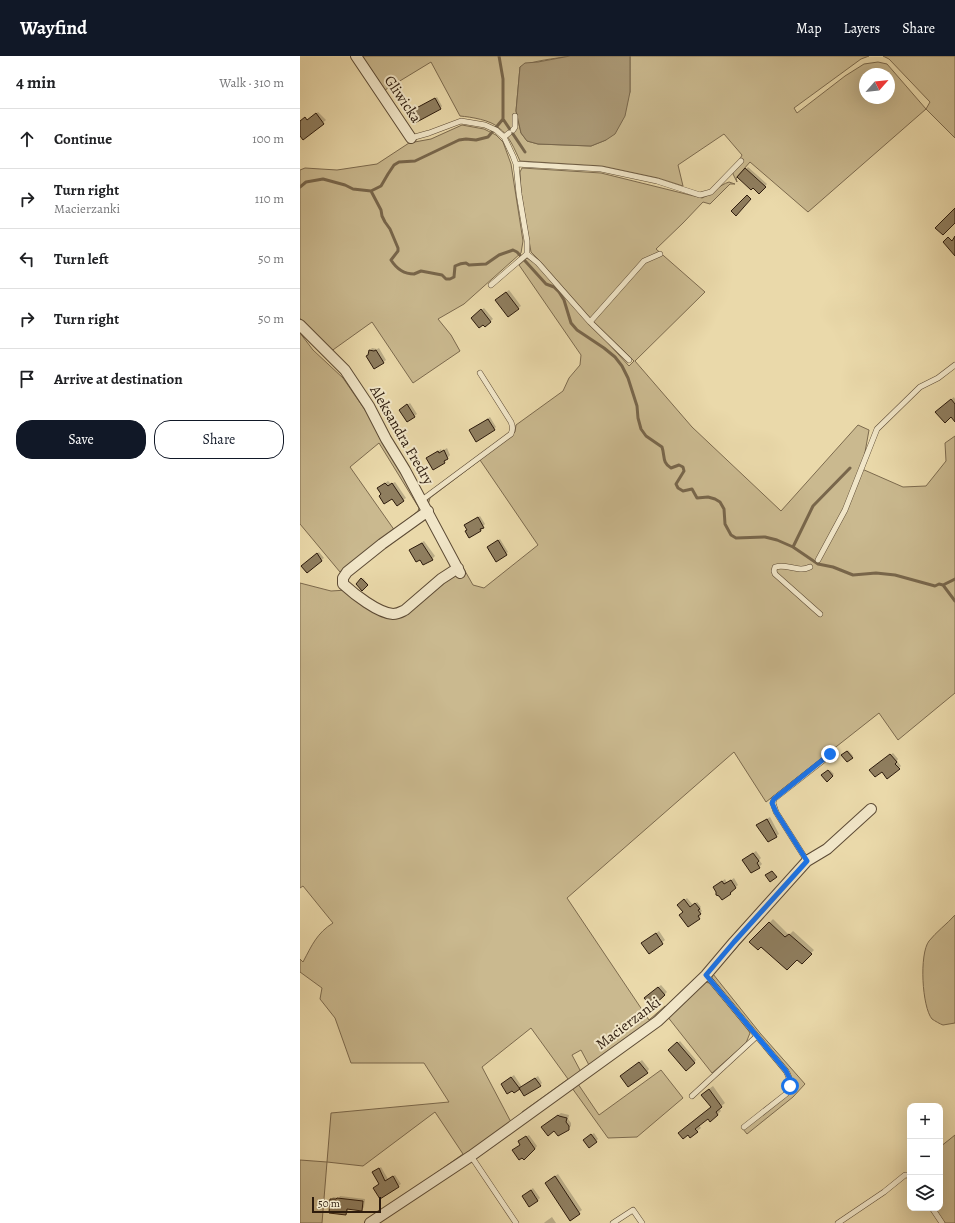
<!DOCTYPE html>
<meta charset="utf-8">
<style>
:root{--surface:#fff;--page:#f2f2f2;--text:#202124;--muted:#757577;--line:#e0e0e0;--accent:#111827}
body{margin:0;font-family:Alegreya,serif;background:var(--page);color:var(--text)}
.controls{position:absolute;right:12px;bottom:12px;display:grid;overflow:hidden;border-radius:8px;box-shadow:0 4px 16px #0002}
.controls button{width:36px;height:36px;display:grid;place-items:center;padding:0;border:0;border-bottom:1px solid var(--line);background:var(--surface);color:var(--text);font:20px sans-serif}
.compass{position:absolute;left:559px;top:12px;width:36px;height:36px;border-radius:50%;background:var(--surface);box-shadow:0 4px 16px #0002;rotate:63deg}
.scale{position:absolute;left:12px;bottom:10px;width:69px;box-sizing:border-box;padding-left:4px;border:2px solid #2d1b0d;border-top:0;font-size:11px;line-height:14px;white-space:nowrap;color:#2d1b0d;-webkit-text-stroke:3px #f1e6c8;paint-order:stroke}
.stop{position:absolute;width:12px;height:12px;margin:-9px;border:3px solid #1a73e8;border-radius:50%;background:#fff}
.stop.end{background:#1a73e8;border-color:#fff;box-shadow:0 1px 4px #0008}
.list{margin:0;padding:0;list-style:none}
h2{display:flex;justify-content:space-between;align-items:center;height:52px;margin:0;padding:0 16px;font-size:17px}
h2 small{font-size:13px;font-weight:400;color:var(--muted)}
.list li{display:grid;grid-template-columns:26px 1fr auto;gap:12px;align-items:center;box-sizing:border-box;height:60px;padding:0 16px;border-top:1px solid var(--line)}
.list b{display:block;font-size:15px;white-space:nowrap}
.list p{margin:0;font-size:13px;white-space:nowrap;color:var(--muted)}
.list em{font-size:13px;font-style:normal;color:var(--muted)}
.actions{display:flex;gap:8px;padding:12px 16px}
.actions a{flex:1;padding:9px 0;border:1px solid var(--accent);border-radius:16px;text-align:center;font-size:14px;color:var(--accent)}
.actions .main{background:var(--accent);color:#fff}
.icon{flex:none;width:22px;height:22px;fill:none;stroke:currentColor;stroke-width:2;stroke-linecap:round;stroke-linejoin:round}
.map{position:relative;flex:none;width:655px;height:1167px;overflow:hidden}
header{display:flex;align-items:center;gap:24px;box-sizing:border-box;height:56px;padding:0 20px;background:var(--accent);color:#fff}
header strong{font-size:19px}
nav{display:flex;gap:22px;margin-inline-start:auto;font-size:14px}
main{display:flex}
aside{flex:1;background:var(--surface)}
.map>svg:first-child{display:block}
</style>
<header>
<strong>Wayfind</strong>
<nav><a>Map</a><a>Layers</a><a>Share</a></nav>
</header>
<main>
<aside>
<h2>4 min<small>Walk · 310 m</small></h2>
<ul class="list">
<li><svg class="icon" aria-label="ahead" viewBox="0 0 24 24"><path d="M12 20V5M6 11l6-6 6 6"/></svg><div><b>Continue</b></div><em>100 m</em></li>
<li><svg class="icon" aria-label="right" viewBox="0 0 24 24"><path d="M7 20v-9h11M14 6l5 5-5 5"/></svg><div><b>Turn right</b><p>Macierzanki</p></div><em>110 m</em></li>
<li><svg class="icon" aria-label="left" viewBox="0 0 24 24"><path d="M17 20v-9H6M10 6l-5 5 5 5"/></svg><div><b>Turn left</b></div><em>50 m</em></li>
<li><svg class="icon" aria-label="right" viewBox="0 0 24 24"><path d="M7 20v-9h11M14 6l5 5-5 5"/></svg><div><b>Turn right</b></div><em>50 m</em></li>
<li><svg class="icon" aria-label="arrive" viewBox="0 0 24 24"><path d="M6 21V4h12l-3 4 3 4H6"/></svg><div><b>Arrive at destination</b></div></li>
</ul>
<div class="actions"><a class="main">Save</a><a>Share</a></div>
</aside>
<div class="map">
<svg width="655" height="1167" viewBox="0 0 655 1167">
<rect width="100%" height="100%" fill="#ead9aa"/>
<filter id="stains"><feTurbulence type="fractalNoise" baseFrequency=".005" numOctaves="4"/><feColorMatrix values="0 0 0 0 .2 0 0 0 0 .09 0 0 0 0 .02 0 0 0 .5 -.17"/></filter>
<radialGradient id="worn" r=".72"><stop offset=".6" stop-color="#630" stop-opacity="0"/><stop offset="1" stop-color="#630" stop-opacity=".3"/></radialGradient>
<path fill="#cab98f" stroke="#7c6a4e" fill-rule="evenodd" d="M62,0h208c-17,3 -35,4 -50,11l-4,44 5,22 6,8 11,3 53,2 15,-6 24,-48v-36h239l-8,3 -67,49 3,5 48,-37 19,-12 14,-2 9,2 39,45 4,-7 -41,-43 -6,-3h72v82l-29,-29 -118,103 -58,-50 -14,16 1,4 -4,-8v-3l9,-9 -2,-3 2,-4 -18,-21 -46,31 5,21 -25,-8 -56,-12 -82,-5c-5,-11 -11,-26 -21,-33 -8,-8 -28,-11 -39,-12l-29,-54 -46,28zM565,18h24v24h-24z
M162,69l22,4 12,6 7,7 8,22 12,77 -2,12 -57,51 -26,15 13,16 9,16 -47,32 -41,-61 -42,30 -30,-34v-148l5,-2 32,2 40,-6 32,-21 22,-4z
M222,112l79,5 101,25c10,-4 17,-13 27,-16l6,2h-5l-20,20 -7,-2 -20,21 -27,26 49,43 -70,69 57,66 89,84 77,-86 11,5 -7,39 41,18 23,-1 20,-25 -1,-18 10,-7v257l-57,47 -19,-27 -113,89 -32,-50 -167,146 82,122 16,-14 3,2 -78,59 -9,-17 -9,5 9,17 -58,42 -1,-2 46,-33 -37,-51 -49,39 30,57 -100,66 51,-36 -28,-42 -72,54 -36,-4 -5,61h-22v-63l27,2 4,-49 118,-11 -25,-39h-73l-16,-45 -15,-19 2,-11 -22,-16v-13l3,3c9,-17 14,-29 30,-39l-30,-37 -3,2v-305l31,8 16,-1 47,26 56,-40 12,-2 -13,-31 24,42 11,3 54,-43 -58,-85 -50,38 -2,7 -1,-4 2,-3 83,-63 3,-3 1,-7 47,-34 6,-13 11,-13 1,-10 -62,-90 8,-7 9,6 93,102 5,-5 -40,-39 -54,-61 -9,-9 -10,-59 -1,-21z
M0,277l13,17 30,28 35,51 44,82 -17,13 -2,-1 15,-12 1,-3 -40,-65 -29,24 45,64 -55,41 -40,-48z
M655,859v108l-12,2c-3,-1 -8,-4 -11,-6 -10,-12 -13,-65 -3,-78 7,-9 18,-17 26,-26z
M461,861h3l-51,57 47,59 45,51 -12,13 -46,37 -4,-5 43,-34c7,-8 7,-15 2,-24l-76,-93 -1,-6 47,-53z
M403,926l7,1 38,47 2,3 -4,10 -34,30 -45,-57z
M361,1014l22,28 -46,39 -29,1 -36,-50 6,-4 21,31z
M655,1079v88h-10l-11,-15h6v-61z"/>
<path fill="#aa9875" stroke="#78664b" d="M270,0h60v36l-5,24 -10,18 -9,6 -15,6 -53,-2 -11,-3 -6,-8 -5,-22 4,-44 5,-4 13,-1z"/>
<path fill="#0003" d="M137,41l5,9 -2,3 -29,3z
M18,56l8,8 -22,19 -4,-5v-8z
M448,111l19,17 -8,9 -21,-16z
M209,234l12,16 -13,10 -9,-19z
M184,252l9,11 -8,7 -10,-11z
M72,292l5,1 2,-1 7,12 -11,8 -5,-18z
M654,341l1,2v17l-16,-7z
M110,347l7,11 -10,7 -5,-13z
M190,361l6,10 -2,2 -21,-1z
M147,392l3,7 -6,7 -17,-4 14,-9 1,2z
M88,425l3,3 4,-2 11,16 -9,6 -5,-7 -10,-4 -1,-7z
M180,460l5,8 -3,3 1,1 -2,3 -13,-1 -3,-5z
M200,483l8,13 -2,2 -18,-7z
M124,485l11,15 -3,3 -22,-9z
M19,496l5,6 -17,14 -2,-9z
M63,522l5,6 -6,6 -5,-6z
M548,694l5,6 -6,5 -4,-6z
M593,697l5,6 -1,2 4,5 -2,2 -17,2 -9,-3z
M530,714l4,4 -7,6 -4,-5z
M470,761l9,17 -3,2 -16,-13z
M456,795l5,7 -2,2 3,4 -3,3 -13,-9z
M434,822l4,7 -6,5 1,1 -3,3 -16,-7 11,-8 2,4z
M387,842l6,7 4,-3 4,5 -1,1 2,3 -3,3 2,2 -2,2 -15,-6 -3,-9z
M473,863l16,16 4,-4 21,19 -12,13 -5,-5 -46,-16z
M359,875l6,9 -16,13 -4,-12z
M361,929l6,7 -14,14 -5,-11z
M380,985l16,19 -2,3 -22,-15z
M342,1004l7,9 -2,3 -23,2z
M214,1019l8,12 16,-11 4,7 -2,2 -21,4 -15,-7z
M413,1030l12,17 -6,5 2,3 -3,3 -8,6 -2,-2 -9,7 2,3 -10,9 -8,-8 29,-23 -6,-15z
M261,1057l8,2 -1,4 3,4v3l-3,3 -13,1 -10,-6z
M294,1077l4,6 -2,2 -9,-3z
M229,1079l8,11 -2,3 -14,-5 1,-5z
M81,1111l7,12 7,-4 6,9 -21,14v-14l-7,-12z
M258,1118l24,36 -12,9 -22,-38z
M233,1132l7,10 -3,3 -14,-5z
M40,1140l25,3 -1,8 -2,3 -14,-2v4l-2,2 -15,-14 2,-3 6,1z
M252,1161l4,6h-12l1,-1z"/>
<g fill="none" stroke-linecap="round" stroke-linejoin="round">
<path stroke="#78664b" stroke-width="3" d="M203,63l22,33
M0,131l6,-5 17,-3 22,6 8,4 18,2 10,-5 7,-12 6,-9 5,-3 16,-1 44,-21 7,-1 10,1 12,-3 15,-18v-40l-4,-23
M71,135l10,19 1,6 3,6 5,7 8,19v3l-7,9c5,8 13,14 23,14l7,-3 21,4 4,4h4l4,-2 1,-11c4,-2 7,-3 11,-3l3,2 17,-1 13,-9 14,-5 4,2 29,32 8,3 5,5 5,8 7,23 6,7 27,18 11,9 7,9 6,12 9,28 1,12 3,11 5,7 16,11c3,9 0,16 9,21l8,-3 4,2 1,4 -8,13 2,4 5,3 9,-2 5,9 11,-1 7,2 5,3 4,7 1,15 6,11 5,3 29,-1 12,3 16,7 25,17 15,3 20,8 23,-2 19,2 40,11 4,-2 4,1 12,16
M493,491l20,-41 37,-38
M643,529l12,-6"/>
</g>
<path fill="#8f7e5f" stroke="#2d1b0d" d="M135,42l6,11 -28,15 -6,-11z
M16,57l8,11 -21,16 -3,-4v-15l5,-4 2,3z
M445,112l21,19 -7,7 -6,-6 -2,2 -14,-13z
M447,139l4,4 -15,17 -5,-5z
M655,152v15l-12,12 -8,-7z
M655,180v20l-12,-14 5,-5 4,4z
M206,236l13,17 -11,8 -13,-17z
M181,253l10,13 -6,5 -2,-2 -4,3 -8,-10z
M69,294l5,1 2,-1 8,13 -10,6 -8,-13 2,-1z
M651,343l4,5v18l-4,-5 -6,6 -10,-11z
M107,348l8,13 -8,5 -8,-12z
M188,363l7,11 -19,12 -7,-12z
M144,394l4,9 -4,2 1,2 -12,7 -7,-12 12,-7 1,2z
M85,427l3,3 4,-3 12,18 -7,5 -5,-7 -8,5 -5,-8 2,-2 -4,-6z
M178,461l6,11 -4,1 1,2 -12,7 -4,-7 2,-1 -3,-5z
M198,484l9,15 -11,7 -9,-15z
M122,487l11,17 -10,5 -3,-5 -4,2 -7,-12z
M17,497l5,8 -15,12 -6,-7z
M61,522l7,7 -6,6 -6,-7z
M547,695l6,7 -6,4 -6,-7z
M590,698l7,8 -2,2 5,5 -13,10 -5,-7 -7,5 -6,-7z
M528,714l5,6 -6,6 -6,-7z
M467,763l10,18 -9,5 -12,-17z
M453,797l6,8 -2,2 3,5 -9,5 -9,-13z
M472,815l5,6 -7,5 -5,-7z
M431,824l5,8 -6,5 1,1 -9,6 -3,-4 -3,-1v-3l-3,-5 9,-6 2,3z
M384,843l6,8 5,-4 5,6 -2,1 3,4 -3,2 2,3 -12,8 -9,-12 4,-3 -6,-7z
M469,866l16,15 4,-3 23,20 -10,10 -5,-4 -10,10 -26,-23 -3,3 -9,-8z
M356,877l7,11 -14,10 -8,-11z
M358,931l7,8 -13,12 -8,-9z
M377,986l18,21 -9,8 -18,-21z
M339,1006l9,11 -20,14 -8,-11z
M211,1021l9,12 -6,4 -2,-2 -5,3 -6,-10z
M235,1022l6,8 -17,10 -5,-8z
M409,1033l13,18 -6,5 2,3 -8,7 -2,-3 -13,10 3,3 -8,6 -2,-3 -5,4 -5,-6 33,-26 -10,-12z
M258,1059l1,1 8,2 -1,4 3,4v4l-11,6 -4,-5 -6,5 -7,-9z
M291,1078l6,8 -8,6 -6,-8z
M226,1080l9,13 -11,11 -2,-2 -3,2 -7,-10 8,-5 -2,-4z
M79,1112l6,13 8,-5 6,11 -19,12 -7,-11 6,-4 -7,-12z
M255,1120l25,38 -10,7 -25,-38z
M231,1134l7,11 -9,6 -7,-11z
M37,1142l26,3 -1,10 -15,-2 -1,6 -17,-2 1,-14h6z"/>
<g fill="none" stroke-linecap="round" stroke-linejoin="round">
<g stroke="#5c4a34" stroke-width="6">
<path id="lane" d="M213,74l2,-3v-11
M204,81l5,-4
M111,82l18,-5 32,-12 24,4 11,5 8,7 9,19 3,8 85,5 56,12 43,14 11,-3 30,-31
M227,198l11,9 52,59 39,38
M191,229l36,-31v-13l-8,-47 -3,-30
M290,266l54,-61 16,-7
M122,444l89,-66c2,-5 2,-7 0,-12l-31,-49
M518,504l27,-50 32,-81 43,-42 18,-9 17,-13
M510,511c-12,6 -23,-4 -35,0l-1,4 1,3 45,40
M507,805l-31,-49 -3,-9 1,-4 56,-44
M406,919l80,96c5,8 5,15 0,23l-42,33
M392,1040l65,-60
M171,1100l45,67
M632,1152l10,15
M313,1167l20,-13 9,13
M538,1167l46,-31 21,-17h2l3,2"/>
</g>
<g stroke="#5c4a34" stroke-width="12">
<path id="street" d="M56,0l55,82
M0,269l45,45 24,36 17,33 19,31 55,103
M128,455l-46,33 -35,28 -4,6v6c11,10 35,29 50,30 5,0 8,-2 12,-4l36,-31 17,-11
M70,1167l101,-67 187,-135 48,-46 28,-33 73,-81 20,-12 44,-40"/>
</g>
<use href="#lane" stroke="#f1e6c8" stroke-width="5"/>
<use href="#street" stroke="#f1e6c8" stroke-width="10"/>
</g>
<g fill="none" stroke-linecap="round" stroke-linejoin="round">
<path stroke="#1a73e8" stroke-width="5" d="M490,1030v-7l-4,-8 -80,-96 28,-33 73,-81 -31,-49 -4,-9 2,-4 56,-45"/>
</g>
<g text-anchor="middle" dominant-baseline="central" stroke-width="4" stroke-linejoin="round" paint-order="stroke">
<g font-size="15" fill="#2d1b0d" stroke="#f1e6c8">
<text transform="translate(103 43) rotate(56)">Gliwicka</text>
<text transform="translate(102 379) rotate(60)">Aleksandra Fredry</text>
<text transform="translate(328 967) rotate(-37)">Macierzanki</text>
</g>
</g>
<rect width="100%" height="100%" filter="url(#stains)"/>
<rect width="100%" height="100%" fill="url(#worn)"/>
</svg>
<div class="controls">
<button>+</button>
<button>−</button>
<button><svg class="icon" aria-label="layers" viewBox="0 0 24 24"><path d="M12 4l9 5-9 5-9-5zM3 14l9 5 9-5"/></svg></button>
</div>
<svg class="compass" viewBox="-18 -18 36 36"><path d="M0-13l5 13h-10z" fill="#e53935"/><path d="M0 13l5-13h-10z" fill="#757577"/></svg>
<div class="scale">50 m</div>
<div class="stop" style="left:490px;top:1030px"></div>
<div class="stop end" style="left:530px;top:698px"></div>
</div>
</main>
